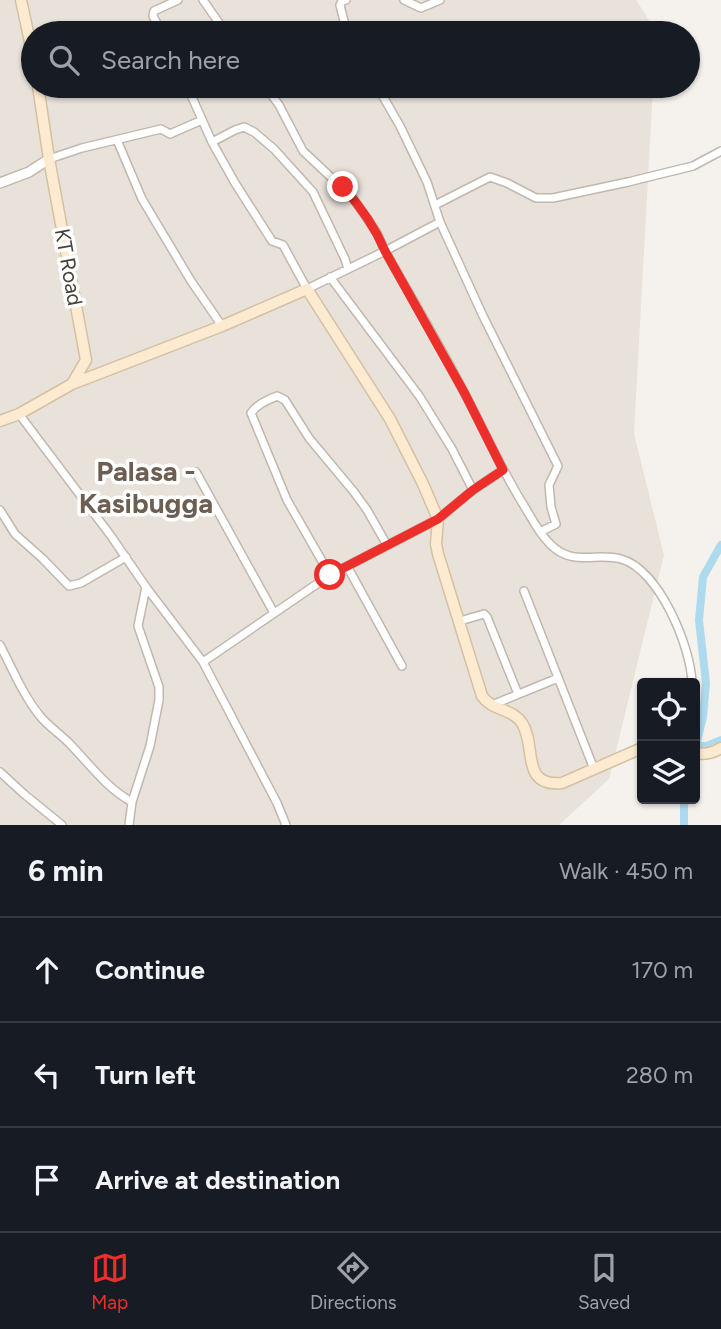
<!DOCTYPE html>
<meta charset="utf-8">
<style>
:root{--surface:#171b24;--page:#20242c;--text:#f1f3f6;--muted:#9ea1a6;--line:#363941;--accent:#ed2f2b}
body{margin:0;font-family:Figtree,sans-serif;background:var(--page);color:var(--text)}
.controls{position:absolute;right:21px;bottom:21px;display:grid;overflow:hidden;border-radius:7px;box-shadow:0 2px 5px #0004}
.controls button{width:63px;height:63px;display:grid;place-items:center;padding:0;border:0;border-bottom:2px solid var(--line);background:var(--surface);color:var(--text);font:35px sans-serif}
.stop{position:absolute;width:21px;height:21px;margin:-16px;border:5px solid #ed2f2b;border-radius:50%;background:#fff}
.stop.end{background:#ed2f2b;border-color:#fff;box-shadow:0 2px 7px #0008}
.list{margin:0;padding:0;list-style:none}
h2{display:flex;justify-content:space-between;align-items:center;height:91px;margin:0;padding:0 28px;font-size:30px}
h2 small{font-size:23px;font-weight:400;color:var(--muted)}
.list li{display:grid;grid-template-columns:46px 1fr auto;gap:21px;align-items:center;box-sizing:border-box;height:105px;padding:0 28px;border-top:2px solid var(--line)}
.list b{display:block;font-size:26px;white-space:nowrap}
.list em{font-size:23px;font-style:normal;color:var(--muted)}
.icon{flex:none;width:38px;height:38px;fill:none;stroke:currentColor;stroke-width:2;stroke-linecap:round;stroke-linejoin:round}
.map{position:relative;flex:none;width:721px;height:825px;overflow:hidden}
.search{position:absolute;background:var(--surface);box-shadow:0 2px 5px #0004;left:21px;right:21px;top:21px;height:77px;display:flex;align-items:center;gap:18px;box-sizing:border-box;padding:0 24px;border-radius:38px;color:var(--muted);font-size:26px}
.sheet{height:406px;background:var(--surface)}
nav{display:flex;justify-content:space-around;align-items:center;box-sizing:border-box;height:98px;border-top:2px solid var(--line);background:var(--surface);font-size:19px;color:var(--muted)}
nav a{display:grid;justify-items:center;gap:4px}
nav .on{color:var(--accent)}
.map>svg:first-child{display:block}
</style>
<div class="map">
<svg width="721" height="825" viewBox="0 0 721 825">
<rect width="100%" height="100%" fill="#f5f1ec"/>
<path fill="#e9e2db" d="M0,0h636l20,31v2h-623v53h620l-19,348 30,121 -55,224 -50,46h-559z"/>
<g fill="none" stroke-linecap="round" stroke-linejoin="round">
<path stroke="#addbed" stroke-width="8" d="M696,746h11l14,-6
M695,749l8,-32 3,-34 -7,-63 4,-43 18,-32
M684,825v-26"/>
<g stroke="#c0b8af" stroke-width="10">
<path id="minor" d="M203,0l23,33
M346,0l-4,1 -2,4 7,28
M404,0l17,8 19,-8
M162,33l-9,-17 1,-5 24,-11
M187,86l25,56 23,41 37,58 11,4 24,44 78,-38 55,-29
M265,86l14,19 24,46 50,47 24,35 8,18c27,48 56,96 81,145 20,38 37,77 60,113 7,12 14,25 24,35 22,23 46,8 71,15 38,10 70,88 71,124
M377,86l23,40 27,56 13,40 43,94 75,150 -9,19 2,22 5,17 -16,8
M117,140l25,59 49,82 31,45
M212,142l23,-12 9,-3 10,5 20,17 39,43 32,67 3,10
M49,159l33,-11 79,-19 9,5 32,-14
M435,205l55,-28 17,6 29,15h17l75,-16 65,-16 28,-15
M330,277l90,120 32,52 21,41
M19,414l92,122 35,51 57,75 74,141 9,22
M196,472l78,141
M0,510l15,24 28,25 26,27 12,-3 45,-26
M347,566l55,100
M330,575l-43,-75 -36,-87c6,-9 17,-13 26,-17l8,4 24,38 45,54 13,18 20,35
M524,591l70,178
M460,621l24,-7 3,3 31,77
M0,645c12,23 23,50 40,71 8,10 19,17 28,26 20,20 38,46 64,60
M203,662l127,-87 108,-56 35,-29 30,-20
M492,705l66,-27
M0,772l24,22 38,31
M129,825l3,-23 18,-56 9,-46v-13l-21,-61 8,-39"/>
</g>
<g stroke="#c0b8af" stroke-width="12">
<path id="tertiary" d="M0,183l29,-11 20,-13"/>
</g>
<g stroke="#d5c0a1" stroke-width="13">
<path id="secondary" d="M21,0l12,56
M72,384l150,-58 85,-37 83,130 33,65 15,35 -2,25 2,10 44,142c10,15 30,12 40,27 15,24 -2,64 40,60l80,-35
M0,421l19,-7 53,-30 14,-24 -37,-201 -11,-73
M695,753c9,2 18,0 26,-5"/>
</g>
<use href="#minor" stroke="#fff" stroke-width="7"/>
<use href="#tertiary" stroke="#fff" stroke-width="9"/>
<use href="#secondary" stroke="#fcebd0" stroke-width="10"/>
</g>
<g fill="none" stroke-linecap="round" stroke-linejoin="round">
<path stroke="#ed2f2b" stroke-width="9" d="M330,575l108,-56 35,-29 30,-20 -38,-76 -80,-143c-10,-24 -25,-45 -42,-64"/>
</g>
<g text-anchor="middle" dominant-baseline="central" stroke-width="7" stroke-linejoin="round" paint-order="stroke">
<g font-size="21" fill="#49413a" stroke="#fff">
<text transform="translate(69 267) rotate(80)">KT Road</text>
</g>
<g font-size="28" font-weight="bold" fill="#6c5e52" stroke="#fff">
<text x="146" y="471">Palasa -<tspan x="146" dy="32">Kasibugga</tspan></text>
</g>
</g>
</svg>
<div class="controls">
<button><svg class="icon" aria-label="locate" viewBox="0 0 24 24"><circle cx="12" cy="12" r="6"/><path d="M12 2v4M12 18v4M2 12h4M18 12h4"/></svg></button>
<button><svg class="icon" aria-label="layers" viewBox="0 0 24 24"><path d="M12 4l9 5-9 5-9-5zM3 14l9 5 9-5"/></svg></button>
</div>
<div class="stop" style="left:330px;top:575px"></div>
<div class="stop end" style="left:343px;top:187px"></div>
<div class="search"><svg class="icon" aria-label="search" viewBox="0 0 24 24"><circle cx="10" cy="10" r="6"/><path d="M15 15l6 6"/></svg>Search here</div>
</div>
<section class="sheet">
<h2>6 min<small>Walk · 450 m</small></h2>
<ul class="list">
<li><svg class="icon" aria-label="ahead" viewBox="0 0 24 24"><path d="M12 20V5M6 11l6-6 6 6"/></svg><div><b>Continue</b></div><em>170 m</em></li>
<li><svg class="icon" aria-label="left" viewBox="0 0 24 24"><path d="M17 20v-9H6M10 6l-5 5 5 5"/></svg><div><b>Turn left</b></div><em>280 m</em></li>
<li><svg class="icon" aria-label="arrive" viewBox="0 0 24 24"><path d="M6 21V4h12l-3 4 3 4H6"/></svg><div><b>Arrive at destination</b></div></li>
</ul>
</section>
<nav>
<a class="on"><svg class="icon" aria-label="map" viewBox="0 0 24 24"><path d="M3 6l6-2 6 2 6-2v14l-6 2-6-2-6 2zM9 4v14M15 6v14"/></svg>Map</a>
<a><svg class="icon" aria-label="directions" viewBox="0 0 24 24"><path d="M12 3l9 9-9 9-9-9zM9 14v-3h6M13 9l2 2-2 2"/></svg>Directions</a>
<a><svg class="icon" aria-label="saved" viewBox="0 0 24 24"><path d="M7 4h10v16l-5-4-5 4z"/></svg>Saved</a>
</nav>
